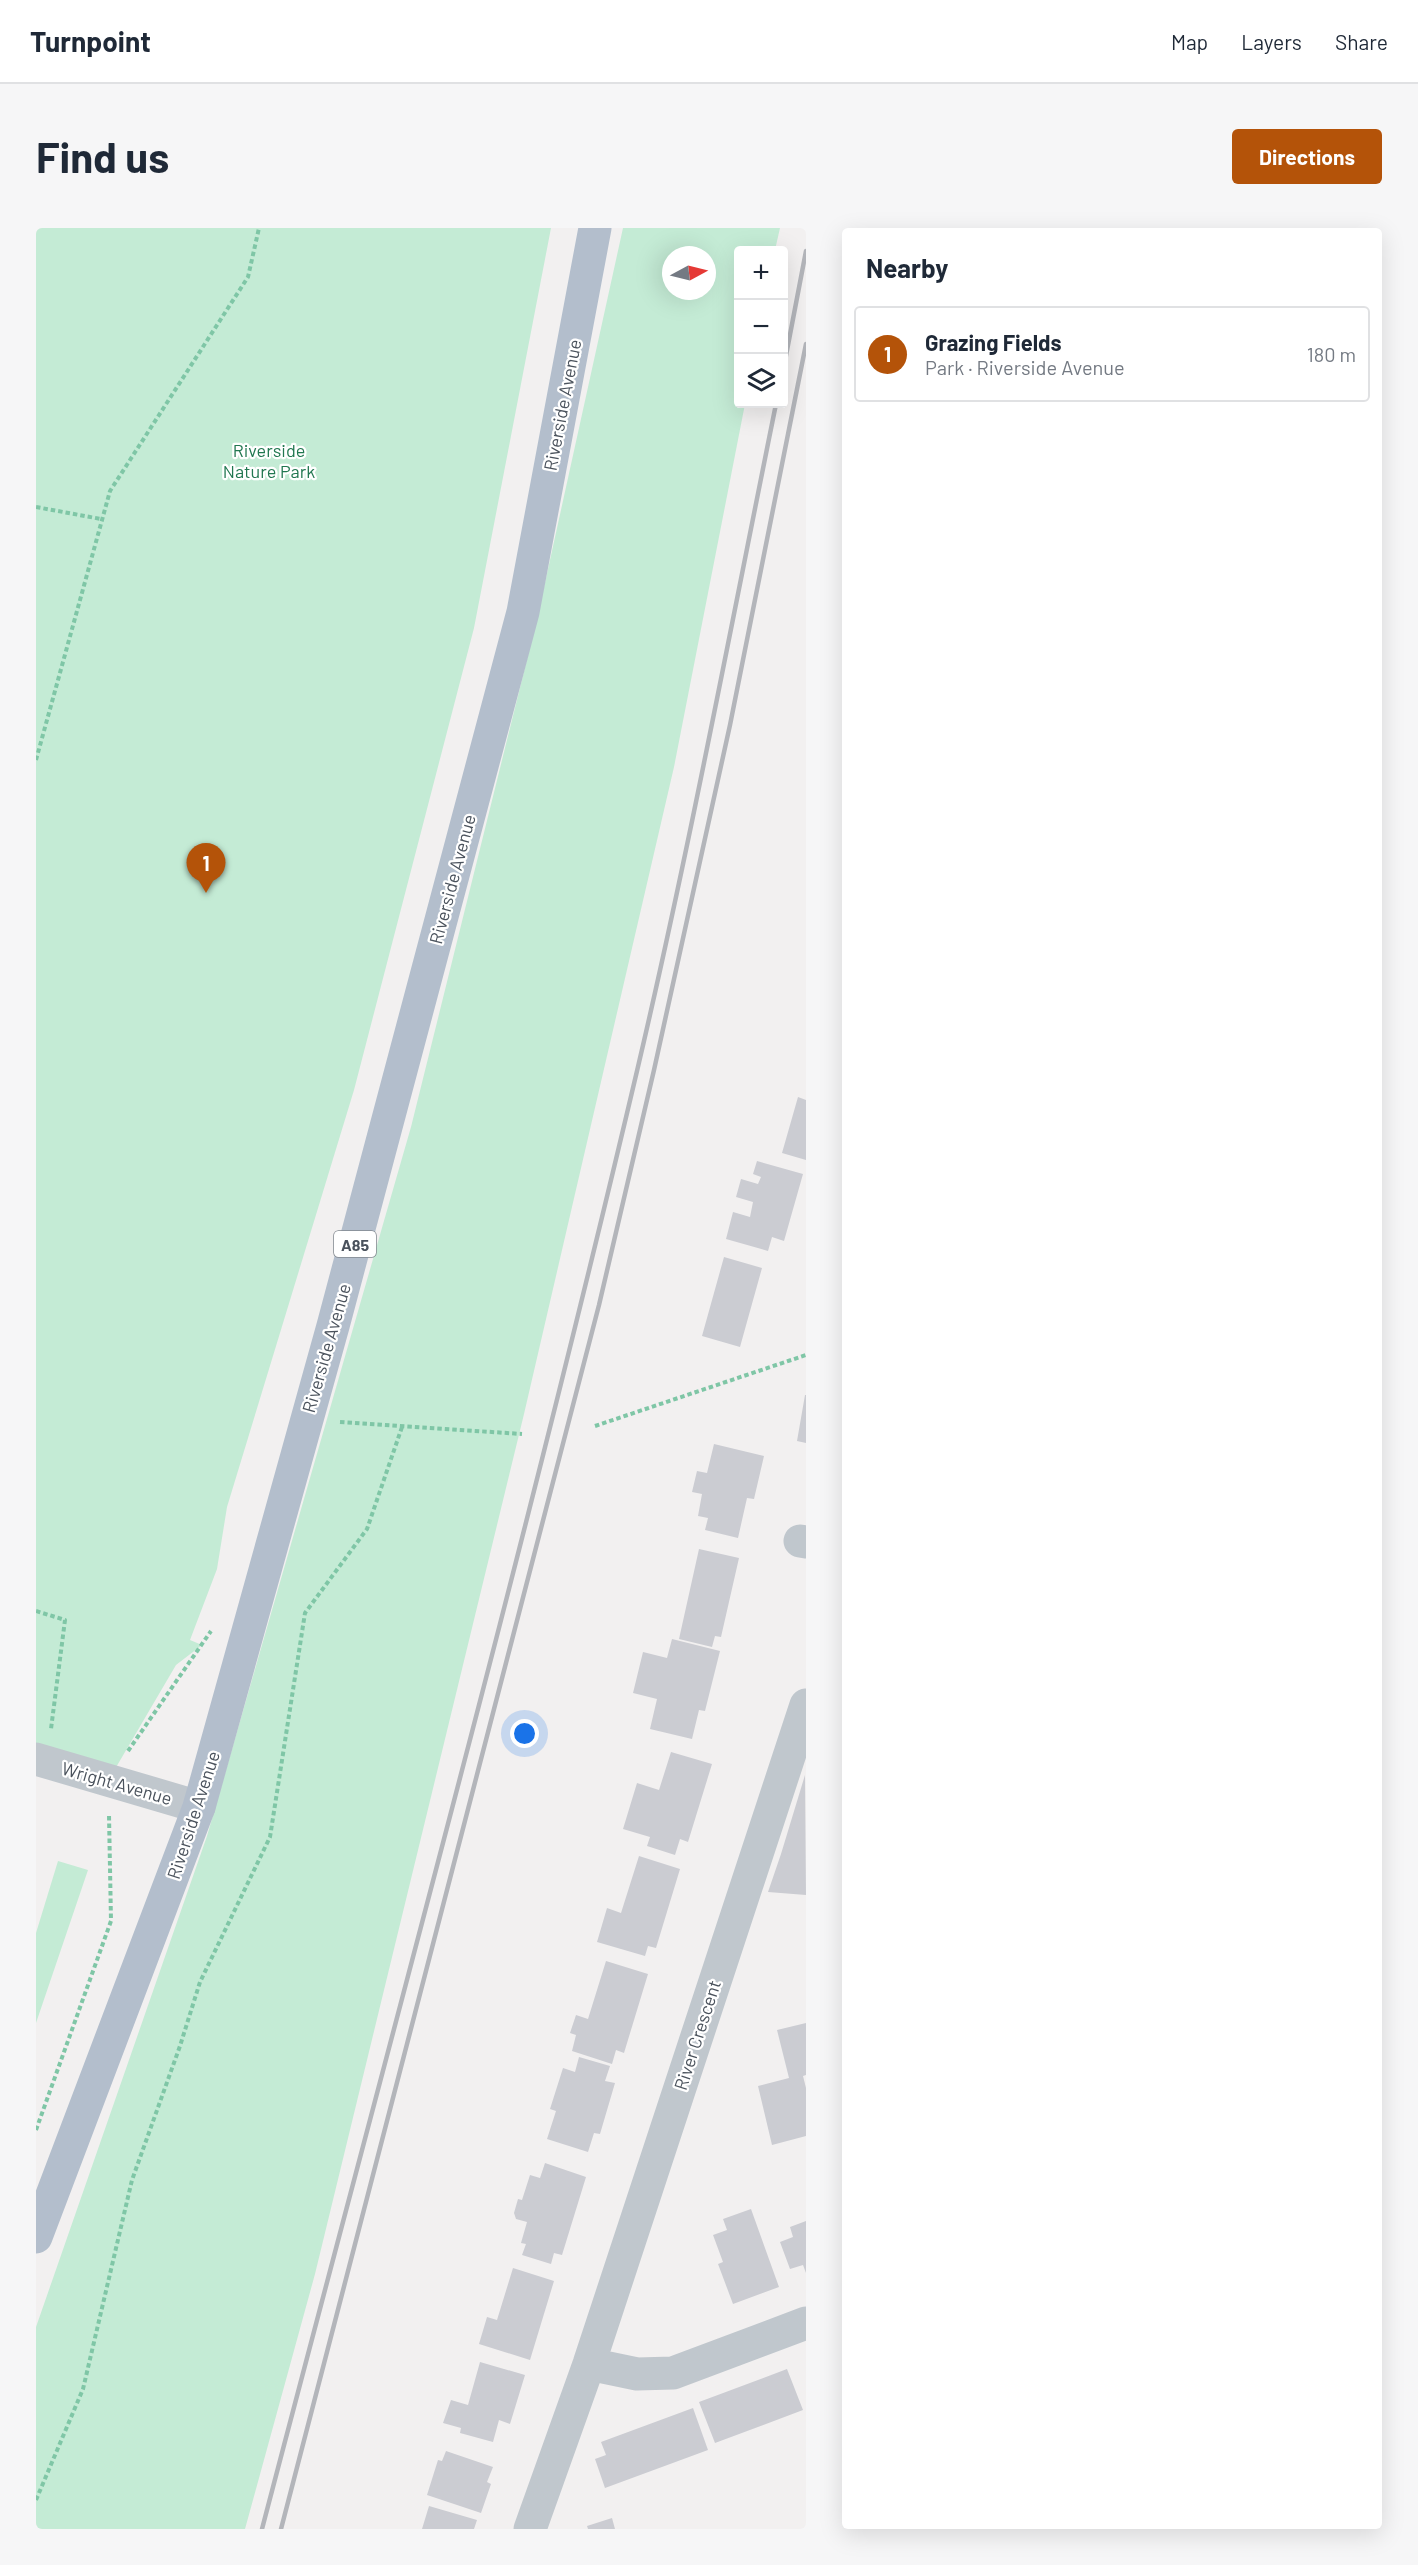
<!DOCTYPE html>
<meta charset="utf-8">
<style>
:root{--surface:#fff;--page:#f6f6f7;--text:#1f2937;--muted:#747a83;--line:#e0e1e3;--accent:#b45309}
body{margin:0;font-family:Barlow,sans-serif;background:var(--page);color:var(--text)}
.controls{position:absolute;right:18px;top:18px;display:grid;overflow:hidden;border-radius:6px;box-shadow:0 6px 24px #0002}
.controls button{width:54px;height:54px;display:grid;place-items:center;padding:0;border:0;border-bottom:2px solid var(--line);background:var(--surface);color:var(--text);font:30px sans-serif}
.compass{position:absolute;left:626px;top:18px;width:54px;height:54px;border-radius:50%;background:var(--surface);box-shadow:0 6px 24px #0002;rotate:83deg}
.you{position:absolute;left:489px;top:1506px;width:21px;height:21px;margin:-15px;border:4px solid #fff;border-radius:50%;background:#1a73e8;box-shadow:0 0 0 9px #1a73e833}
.badge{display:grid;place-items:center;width:39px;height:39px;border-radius:50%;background:var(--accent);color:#fff;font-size:20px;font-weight:700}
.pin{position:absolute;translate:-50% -50px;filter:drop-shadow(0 2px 3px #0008)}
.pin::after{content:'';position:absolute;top:32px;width:21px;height:18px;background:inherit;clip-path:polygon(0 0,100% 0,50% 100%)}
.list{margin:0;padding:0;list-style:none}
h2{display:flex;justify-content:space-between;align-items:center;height:78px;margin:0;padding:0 24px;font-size:26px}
h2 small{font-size:20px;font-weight:400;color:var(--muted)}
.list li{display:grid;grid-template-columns:39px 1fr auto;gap:18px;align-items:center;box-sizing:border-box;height:96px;margin:0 12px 12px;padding:0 12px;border:2px solid var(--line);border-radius:6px}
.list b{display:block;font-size:22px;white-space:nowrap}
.list p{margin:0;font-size:20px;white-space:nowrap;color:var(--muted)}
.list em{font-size:20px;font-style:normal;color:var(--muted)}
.icon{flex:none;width:33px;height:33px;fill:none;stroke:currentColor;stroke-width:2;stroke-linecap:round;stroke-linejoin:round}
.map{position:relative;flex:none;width:770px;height:2301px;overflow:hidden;border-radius:6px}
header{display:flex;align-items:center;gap:36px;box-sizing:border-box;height:84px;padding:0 30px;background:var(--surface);border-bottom:2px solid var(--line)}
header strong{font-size:28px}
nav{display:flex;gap:33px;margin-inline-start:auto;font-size:21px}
.intro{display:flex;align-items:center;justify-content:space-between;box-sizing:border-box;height:144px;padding:0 36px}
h1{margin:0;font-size:42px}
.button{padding:15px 27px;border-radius:6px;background:var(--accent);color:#fff;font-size:21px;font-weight:700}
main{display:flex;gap:36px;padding:0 36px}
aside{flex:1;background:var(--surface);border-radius:6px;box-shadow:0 6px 24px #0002}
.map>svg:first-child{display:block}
</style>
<header>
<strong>Turnpoint</strong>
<nav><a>Map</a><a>Layers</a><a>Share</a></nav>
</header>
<div class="intro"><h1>Find us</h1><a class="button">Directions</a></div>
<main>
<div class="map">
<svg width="770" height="2301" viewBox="0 0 770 2301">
<rect width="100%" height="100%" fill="#f2f0f0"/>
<path fill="#c4ebd5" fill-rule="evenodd" d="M0,0h515l-77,400 -120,462 -127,417 -10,62 -27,71 12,5 -26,20 -68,116 -72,-22z
M587,0h157l-5,22h-37v154h7l-71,363 -150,647 -209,860 -70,255h-209v-202l171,-491 204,-709 126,-508zM635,27h36v36h-36z
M22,1633l30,9 -52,153v-90z"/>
<path fill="#cbccd2" d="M762,869l8,3v60l-24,-7z
M721,933l46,13 -19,67 -12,-4 -4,14 -42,-12 7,-27 17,5 3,-15 -17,-5 5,-18 17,5 3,-7 -8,-3z
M688,1029l38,11 -22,79 -38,-11z
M769,1167h1v48l-9,-2z
M678,1216l50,12 -10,43 -7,-1 -9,40 -33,-8 3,-12 -10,-2 4,-22 -10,-2 5,-21 10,2z
M663,1321l40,9 -18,79 -6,-1 -3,11 -33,-8z
M636,1411l48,12 -15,60 -6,-1 -7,29 -42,-10 7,-30 -24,-6 10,-41 24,6z
M635,1524l41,12 -24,78 -8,-3 -5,16 -28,-9 3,-9 -27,-8 14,-46 22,7z
M769,1547l1,120 -38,-3 13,-38z
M603,1628l41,13 -24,79 -8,-2 -3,10 -48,-14 10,-34 14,5z
M570,1733l42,13 -24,79 -8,-3 -4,14 -40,-13 4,-16 -6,-2 6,-18 12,4z
M770,1795v52l-3,1 3,12v48l-34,9 -14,-59 31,-8 -12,-48z
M543,1829l31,9 -5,15 10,2 -15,51 -6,-1 -6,19 -41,-13 9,-28 -6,-2 13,-41 12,4z
M509,1935l41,14 -24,78 -8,-2 -3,11 -29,-9 4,-11 -5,-1 6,-21 -11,-3 -2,-6 4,-14 4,1 8,-25 10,3z
M715,1981l28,78 -46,17 -15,-40 5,-2 -10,-27 14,-5 -4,-11z
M770,1993v52l-3,-8 -13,4 -10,-27 13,-5 -3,-10z
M477,2040l41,13 -24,79 -51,-16 8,-27 10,3z
M444,2134l45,13 -15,49 -11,-4 -6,22 -33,-9 1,-5 -18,-5 8,-23 17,5z
M751,2141l16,41 -88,33 -16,-41z
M657,2180l15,42 -103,38 -10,-29 11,-4 -5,-13z
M410,2223l47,16 -6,15 4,2 -10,29 -54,-18 11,-35 4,1z
M393,2278l48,14 -3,9h-52z
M576,2290l3,11h-27l-1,-3z"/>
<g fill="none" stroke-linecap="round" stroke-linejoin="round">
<path stroke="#7fc6a6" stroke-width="4" stroke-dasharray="4.5 3" stroke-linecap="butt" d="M0,279l65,12
M0,532l74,-269 138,-214 11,-49
M304,1194l182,12
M559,1198l211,-71
M0,1383l29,9 -14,109
M92,1523l83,-120
M0,1902l75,-209 -2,-106
M0,2272l47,-111 49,-209 48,-134 20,-64 70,-145 35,-224 62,-84 35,-102"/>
<path stroke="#c0c7cd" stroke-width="33" d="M764,1313l6,1
M0,1531l163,48
M553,2136l48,10 36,-1 133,-50
M494,2301l59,-165 217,-659"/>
<path stroke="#b3becc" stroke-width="33" d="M0,2009l163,-430 134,-481 190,-714 72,-384"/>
<path stroke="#b3b5ba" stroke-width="4.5" d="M748,138l22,-115
M226,2301c127,-485 260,-970 375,-1458 52,-221 94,-445 139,-667
M245,2301l318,-1224 55,-235 76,-345 76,-381"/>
</g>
<g text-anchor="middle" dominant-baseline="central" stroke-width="4.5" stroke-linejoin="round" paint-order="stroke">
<rect fill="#fff" stroke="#80868d" stroke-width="1.5" x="298" y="1003" width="42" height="26" rx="4.5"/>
<g font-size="16" font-weight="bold" fill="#4a525c">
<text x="319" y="1016">A85</text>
</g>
<g font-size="18" fill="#4a525c" stroke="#fff">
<text transform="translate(526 177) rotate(-79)">Riverside Avenue</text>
<text transform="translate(416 651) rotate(-75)">Riverside Avenue</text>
<text transform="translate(290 1120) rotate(-74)">Riverside Avenue</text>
<text transform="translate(81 1555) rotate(16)">Wright Avenue</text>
<text transform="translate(157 1587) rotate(-72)">Riverside Avenue</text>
<text transform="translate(661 1807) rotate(-72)">River Crescent</text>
</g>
<g font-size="18" fill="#217750" stroke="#fff">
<text x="233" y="222">Riverside<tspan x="233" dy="21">Nature Park</tspan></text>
</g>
</g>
</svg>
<div class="controls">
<button>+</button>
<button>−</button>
<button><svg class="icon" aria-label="layers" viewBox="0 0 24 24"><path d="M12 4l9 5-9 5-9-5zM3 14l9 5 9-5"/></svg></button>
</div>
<svg class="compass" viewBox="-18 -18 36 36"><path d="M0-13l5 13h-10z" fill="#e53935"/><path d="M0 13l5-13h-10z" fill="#747a83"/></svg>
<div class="you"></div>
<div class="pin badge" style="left:170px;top:665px">1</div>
</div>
<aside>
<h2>Nearby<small></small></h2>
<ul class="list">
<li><span class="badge">1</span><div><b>Grazing Fields</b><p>Park · Riverside Avenue</p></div><em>180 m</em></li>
</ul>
</aside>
</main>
